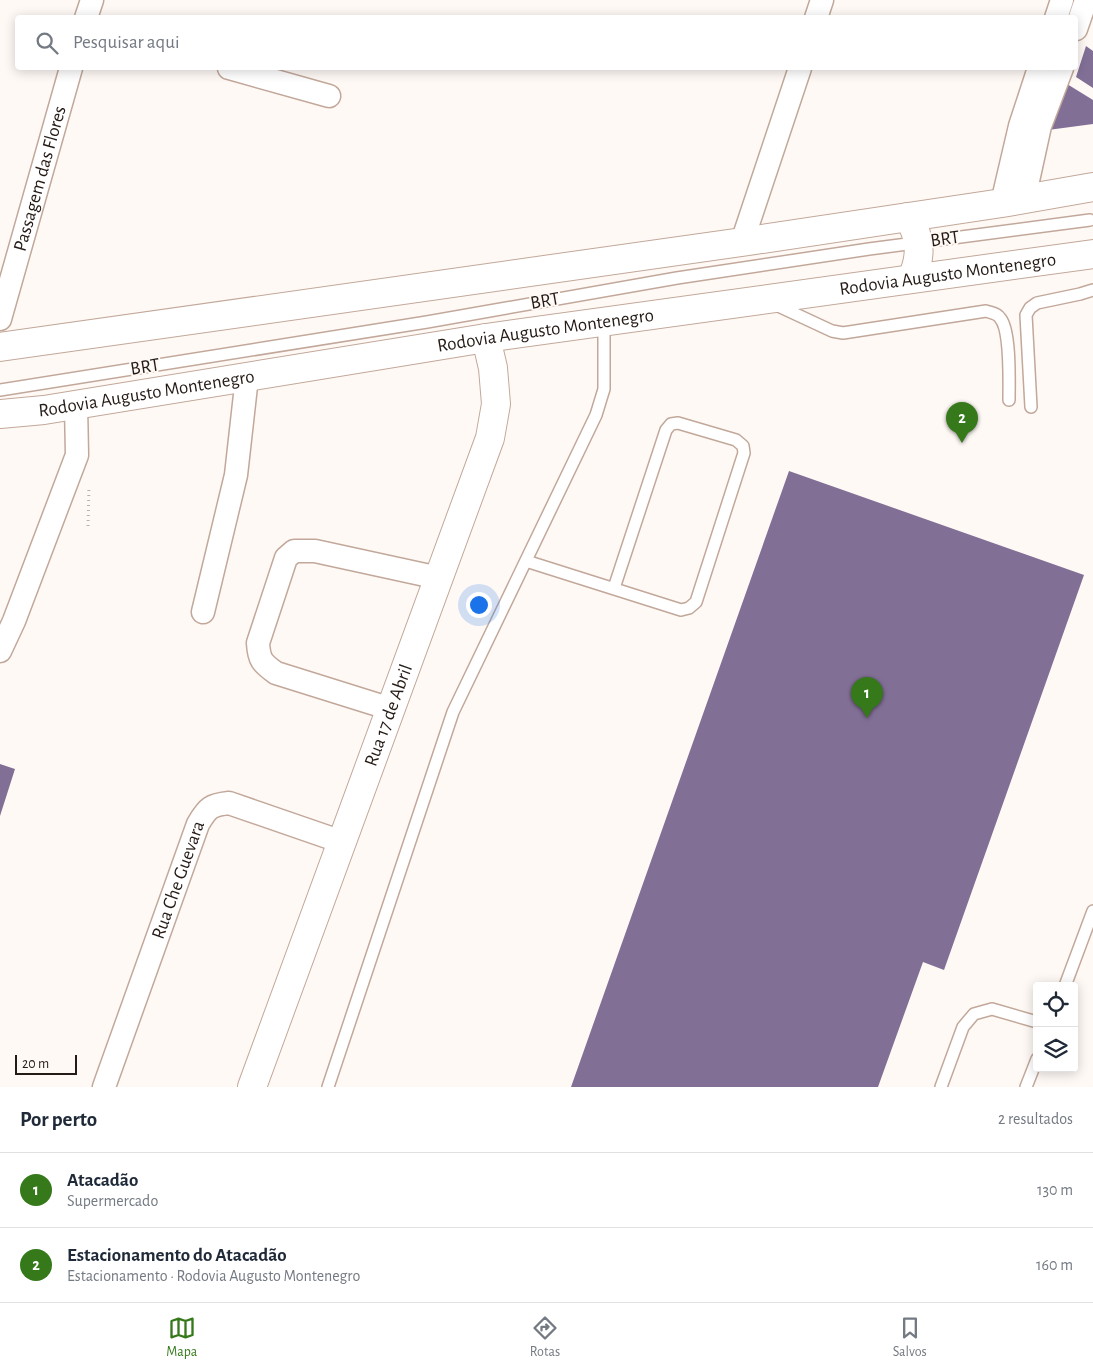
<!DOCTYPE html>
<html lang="pt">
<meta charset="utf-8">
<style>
:root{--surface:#fff;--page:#f6f6f7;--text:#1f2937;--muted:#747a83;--line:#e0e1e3;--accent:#35791b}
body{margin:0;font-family:"Alegreya Sans",sans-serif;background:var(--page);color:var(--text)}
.controls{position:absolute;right:15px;bottom:15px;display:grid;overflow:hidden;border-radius:5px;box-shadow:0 2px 12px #0003}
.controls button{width:45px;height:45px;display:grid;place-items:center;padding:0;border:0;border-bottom:1px solid var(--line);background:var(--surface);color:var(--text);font:25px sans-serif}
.scale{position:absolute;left:15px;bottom:12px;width:62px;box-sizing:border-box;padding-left:5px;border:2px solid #251b16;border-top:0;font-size:14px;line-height:18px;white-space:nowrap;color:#251b16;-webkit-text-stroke:4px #fff9f6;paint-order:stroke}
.you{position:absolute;left:478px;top:604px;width:18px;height:18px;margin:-12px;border:4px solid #fff;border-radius:50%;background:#1a73e8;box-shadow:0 0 0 8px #1a73e833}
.badge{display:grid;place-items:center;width:32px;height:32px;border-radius:50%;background:var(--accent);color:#fff;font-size:16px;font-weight:700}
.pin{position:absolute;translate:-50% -41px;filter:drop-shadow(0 1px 2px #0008)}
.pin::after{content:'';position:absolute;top:26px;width:18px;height:15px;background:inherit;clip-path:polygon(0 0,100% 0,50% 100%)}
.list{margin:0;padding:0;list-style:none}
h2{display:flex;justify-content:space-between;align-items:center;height:65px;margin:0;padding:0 20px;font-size:21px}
h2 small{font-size:16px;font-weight:400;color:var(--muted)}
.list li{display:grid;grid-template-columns:32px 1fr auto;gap:15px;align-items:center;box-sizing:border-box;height:75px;padding:0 20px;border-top:1px solid var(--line)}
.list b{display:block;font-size:19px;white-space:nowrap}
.list p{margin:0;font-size:16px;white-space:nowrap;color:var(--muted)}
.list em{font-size:16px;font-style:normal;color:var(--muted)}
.icon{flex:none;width:28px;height:28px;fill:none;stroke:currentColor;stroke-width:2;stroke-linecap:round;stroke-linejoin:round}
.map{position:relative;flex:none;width:1093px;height:1087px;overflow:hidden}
.search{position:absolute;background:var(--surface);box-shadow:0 2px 12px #0003;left:15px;right:15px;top:15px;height:55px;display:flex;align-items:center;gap:12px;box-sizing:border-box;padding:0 18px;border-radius:5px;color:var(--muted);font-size:19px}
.sheet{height:215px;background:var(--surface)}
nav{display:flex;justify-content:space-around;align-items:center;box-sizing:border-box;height:70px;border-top:1px solid var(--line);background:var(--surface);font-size:14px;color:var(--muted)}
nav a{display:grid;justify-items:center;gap:2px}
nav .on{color:var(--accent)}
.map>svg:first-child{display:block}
</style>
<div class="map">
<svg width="1093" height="1087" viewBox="0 0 1093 1087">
<rect width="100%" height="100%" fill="#fff9f6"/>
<path fill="#826f96" d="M1086,46l7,5v37l-17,-11z
M1067,84l26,16v24l-45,6z
M789,471l295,104 -140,395 -21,-8 -45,125h-307z
M0,764l15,5 -15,47z"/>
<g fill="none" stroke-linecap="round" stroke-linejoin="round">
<g stroke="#c2a89a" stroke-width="14">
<path id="lane" d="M774,304l58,27 11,2 143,-22c5,2 11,2 14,7 11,12 9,65 9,82
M0,390l427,-68 250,-44 192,-29 221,-29
M1031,407l-5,-92 4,-7 7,-5 43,-9 13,-4
M526,561l155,49 8,-2 7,-6 48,-149 -1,-7 -7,-6 -58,-17 -7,1 -5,6 -52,158
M1065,986l28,-75
M328,1087l125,-375 143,-297 8,-26v-67
M941,1087l22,-60 11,-13 18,-5 45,13
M1026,1087l11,-28"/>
</g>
<g stroke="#c2a89a" stroke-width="25">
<g id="street">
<path d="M86,18l6,-18"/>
<path d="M816,18l6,-18"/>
<path d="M1056,18l6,-18"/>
<path d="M1076,29l10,-29"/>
<path d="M229,68l100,28"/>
<path d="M1024,199l16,-73 22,-58"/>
<path d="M1002,203l18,-77 19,-58"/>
<path d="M742,242l58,-174"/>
<path id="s1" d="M0,319l71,-251"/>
<path d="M203,612l33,-137 11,-98"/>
<path d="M0,651l14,-30 63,-166 -1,-50"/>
<path d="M391,709l-115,-36c-14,-10 -17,-13 -18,-30l28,-85 8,-7h21l124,27"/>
<path id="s2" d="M104,1087l94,-263c10,-17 13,-19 31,-21l113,39"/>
</g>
</g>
<g stroke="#c2a89a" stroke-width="30">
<g id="secondary">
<path id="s3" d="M252,1087l238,-649 6,-34 -3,-36 -7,-30"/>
</g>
</g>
<g stroke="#c2a89a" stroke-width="30">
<g id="primary">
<path d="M908,217c13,20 14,39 4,61"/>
<path d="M0,347l742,-105 260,-39 91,-16"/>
<path id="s4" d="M0,414l44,-4 442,-72 607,-84"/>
</g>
</g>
<path stroke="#b8b1ad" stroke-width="3" stroke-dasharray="1 4" stroke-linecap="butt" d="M88,526l1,-39"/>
<use href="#lane" stroke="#fff" stroke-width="11"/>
<use href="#street" stroke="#fff" stroke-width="22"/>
<use href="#secondary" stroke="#fff" stroke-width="28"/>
<use href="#primary" stroke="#fff" stroke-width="28"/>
</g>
<g text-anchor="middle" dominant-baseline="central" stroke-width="4" stroke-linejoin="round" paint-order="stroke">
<g font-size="19" fill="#251b16" stroke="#fff9f6">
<text stroke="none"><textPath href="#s1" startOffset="146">Passagem das Flores</textPath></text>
<text transform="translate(945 239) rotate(-8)">BRT</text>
<text stroke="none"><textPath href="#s4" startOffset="958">Rodovia Augusto Montenegro</textPath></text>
<text transform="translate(545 301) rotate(-10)">BRT</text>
<text stroke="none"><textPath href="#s4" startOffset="552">Rodovia Augusto Montenegro</textPath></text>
<text transform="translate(145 367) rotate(-9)">BRT</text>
<text stroke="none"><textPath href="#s4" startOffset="148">Rodovia Augusto Montenegro</textPath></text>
<text stroke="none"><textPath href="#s3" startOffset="396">Rua 17 de Abril</textPath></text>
<text stroke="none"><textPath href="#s2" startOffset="220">Rua Che Guevara</textPath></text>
</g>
</g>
</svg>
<div class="controls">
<button><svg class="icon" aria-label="locate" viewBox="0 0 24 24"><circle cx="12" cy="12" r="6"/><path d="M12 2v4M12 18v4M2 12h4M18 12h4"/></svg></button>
<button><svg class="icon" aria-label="layers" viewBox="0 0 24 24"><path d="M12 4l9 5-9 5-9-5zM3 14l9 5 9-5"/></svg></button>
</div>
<div class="scale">20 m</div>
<div class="you"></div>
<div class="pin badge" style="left:867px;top:718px">1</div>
<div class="pin badge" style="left:962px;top:443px">2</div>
<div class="search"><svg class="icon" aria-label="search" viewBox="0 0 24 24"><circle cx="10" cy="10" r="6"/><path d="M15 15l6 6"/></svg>Pesquisar aqui</div>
</div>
<section class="sheet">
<h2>Por perto<small>2 resultados</small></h2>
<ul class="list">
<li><span class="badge">1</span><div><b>Atacadão</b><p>Supermercado</p></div><em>130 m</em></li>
<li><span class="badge">2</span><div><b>Estacionamento do Atacadão</b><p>Estacionamento · Rodovia Augusto Montenegro</p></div><em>160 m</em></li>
</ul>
</section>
<nav>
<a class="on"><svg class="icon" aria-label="map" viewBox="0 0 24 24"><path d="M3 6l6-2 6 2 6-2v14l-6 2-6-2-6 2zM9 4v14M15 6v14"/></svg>Mapa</a>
<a><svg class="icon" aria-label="directions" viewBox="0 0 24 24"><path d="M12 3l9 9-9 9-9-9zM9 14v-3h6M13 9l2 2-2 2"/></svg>Rotas</a>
<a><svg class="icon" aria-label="saved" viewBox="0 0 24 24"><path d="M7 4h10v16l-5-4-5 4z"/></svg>Salvos</a>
</nav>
